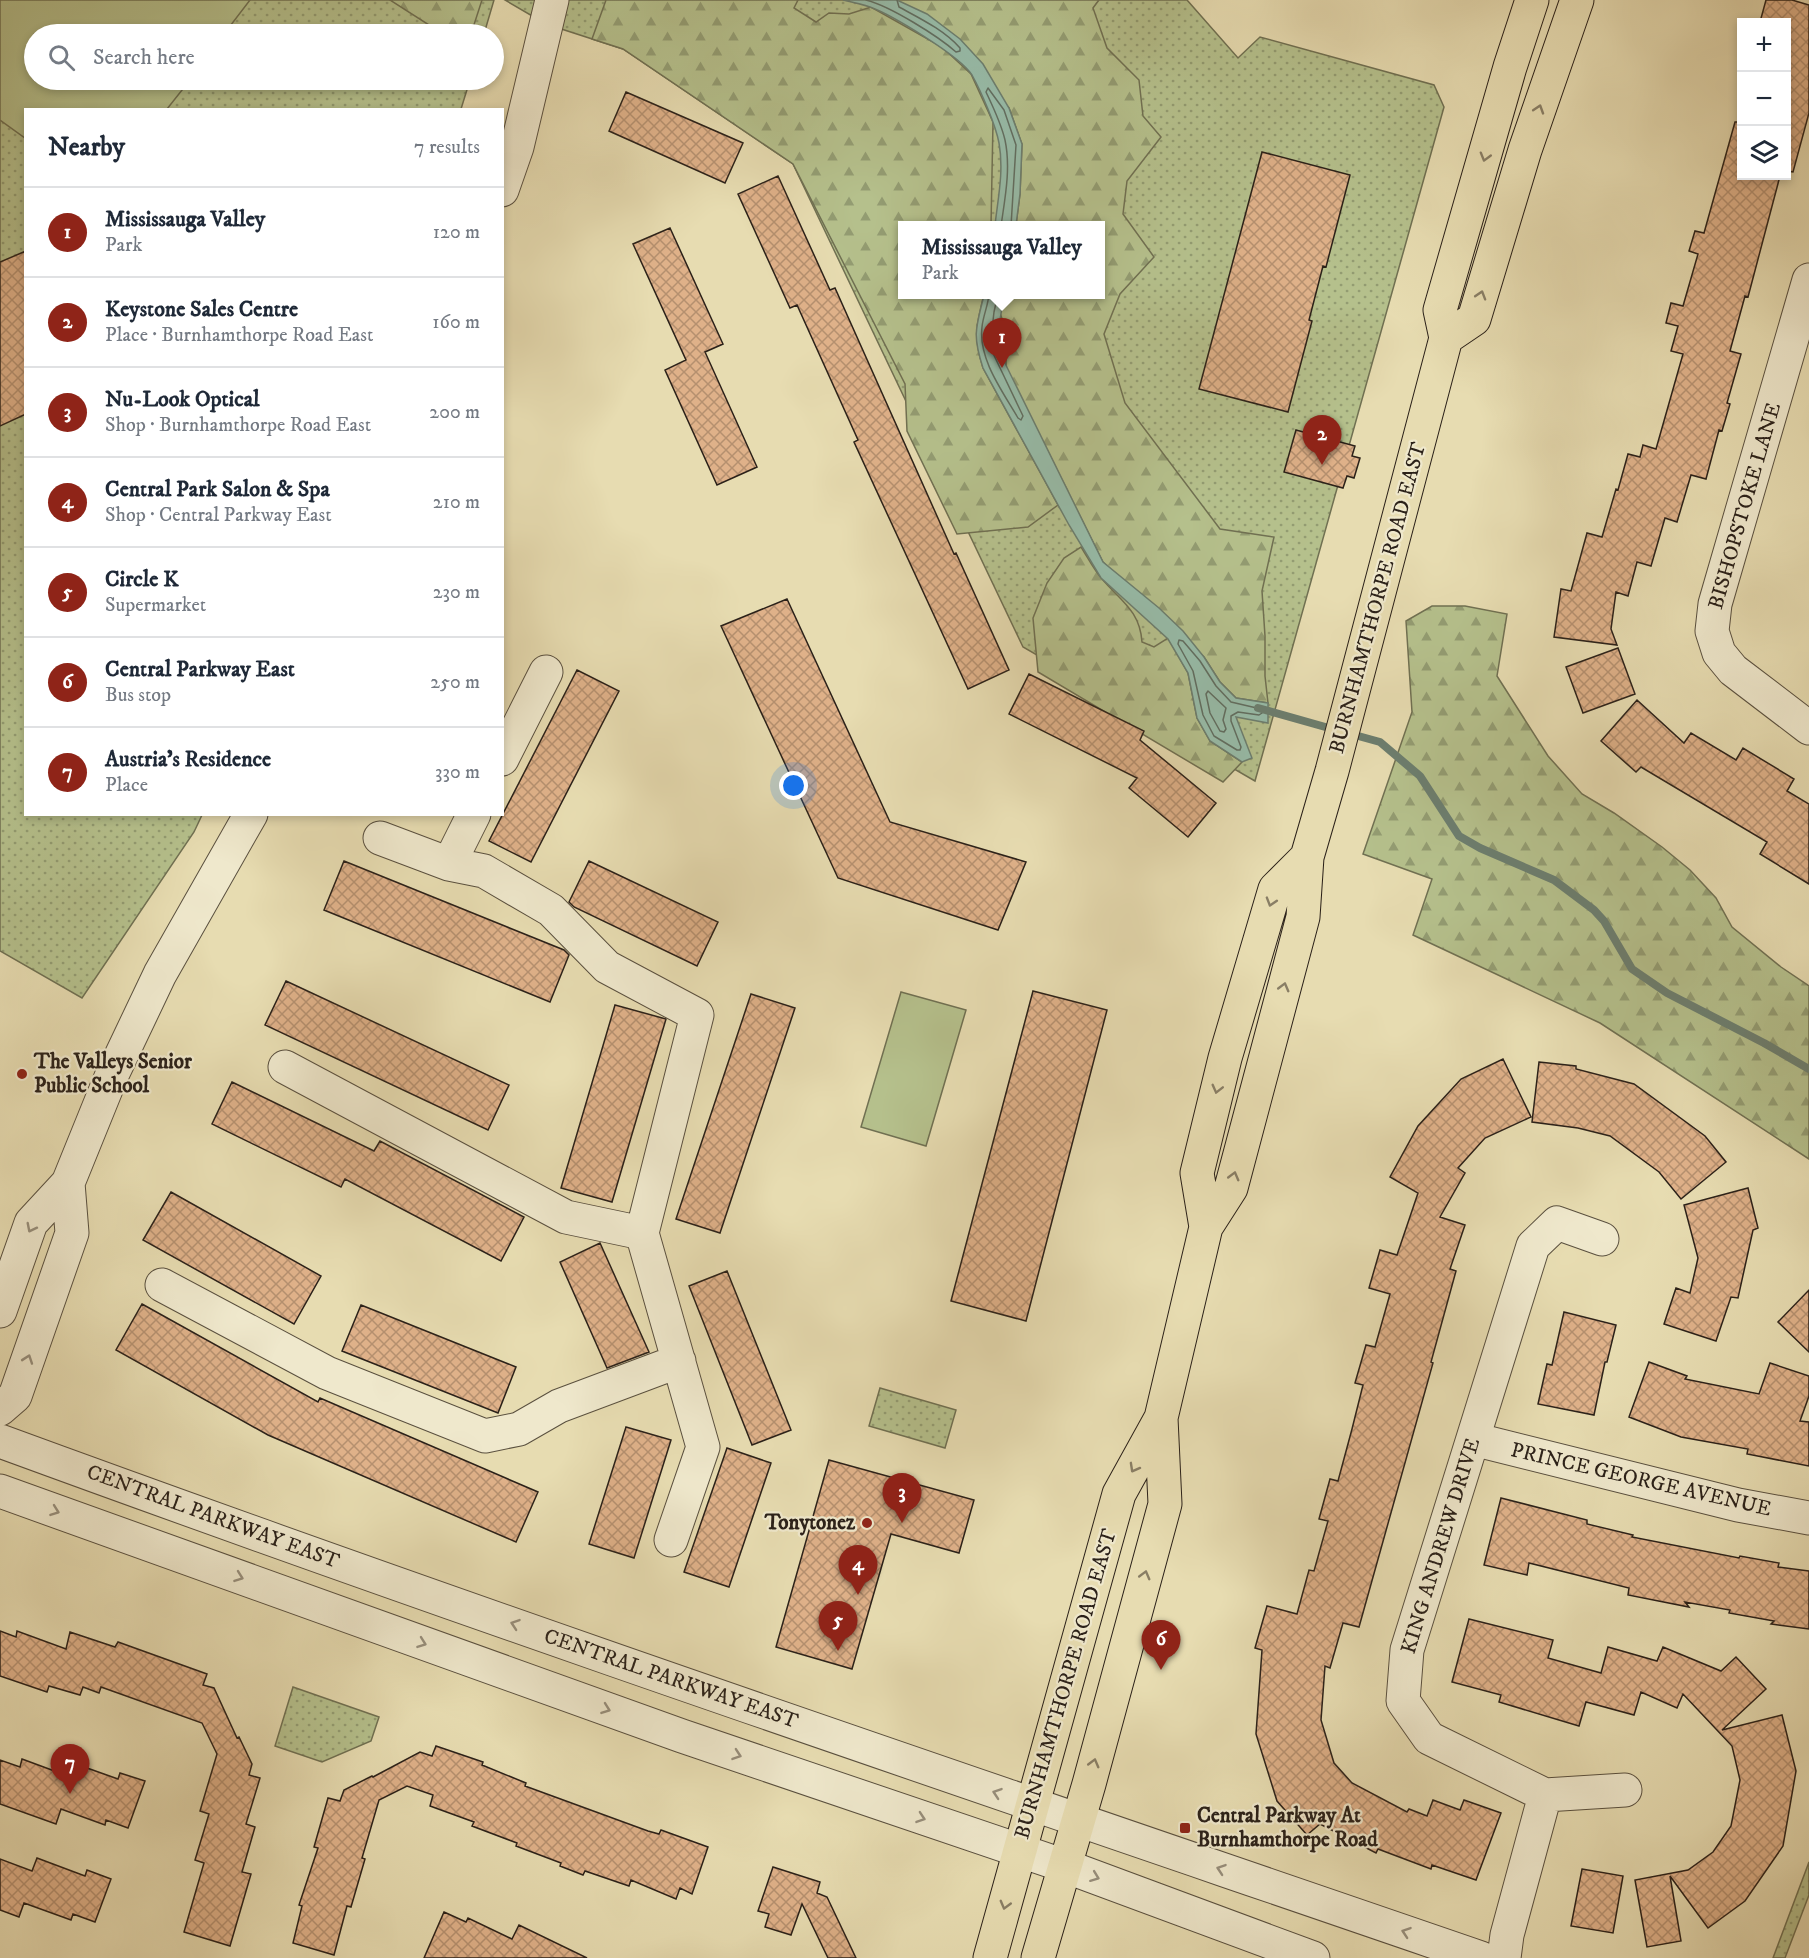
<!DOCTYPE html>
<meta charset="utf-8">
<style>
:root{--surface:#fff;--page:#f2f2f3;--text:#1f2937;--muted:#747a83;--line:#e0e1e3;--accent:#8f2418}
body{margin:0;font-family:"IM FELL DW Pica",serif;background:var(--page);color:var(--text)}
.controls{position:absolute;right:18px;top:18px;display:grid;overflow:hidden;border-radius:0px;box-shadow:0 3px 9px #0003}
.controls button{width:54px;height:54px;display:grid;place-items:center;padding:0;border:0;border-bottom:2px solid var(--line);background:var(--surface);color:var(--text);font:30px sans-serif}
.you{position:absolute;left:794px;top:786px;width:21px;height:21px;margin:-15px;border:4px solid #fff;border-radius:50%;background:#1a73e8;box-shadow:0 0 0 9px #1a73e833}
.badge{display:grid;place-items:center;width:39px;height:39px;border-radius:50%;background:var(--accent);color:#fff;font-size:20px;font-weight:700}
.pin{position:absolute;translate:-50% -50px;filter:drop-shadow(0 2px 3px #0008)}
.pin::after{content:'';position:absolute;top:32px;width:21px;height:18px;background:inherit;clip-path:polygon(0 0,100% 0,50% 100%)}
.popup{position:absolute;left:898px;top:221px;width:207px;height:78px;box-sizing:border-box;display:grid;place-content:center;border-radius:0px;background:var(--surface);filter:drop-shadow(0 2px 4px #0005);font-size:20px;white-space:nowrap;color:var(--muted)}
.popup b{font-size:22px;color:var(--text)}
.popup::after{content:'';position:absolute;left:50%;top:100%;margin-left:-12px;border:12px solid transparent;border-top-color:var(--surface)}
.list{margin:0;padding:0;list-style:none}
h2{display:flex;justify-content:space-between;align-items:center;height:78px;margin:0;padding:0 24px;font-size:26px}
h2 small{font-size:20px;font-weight:400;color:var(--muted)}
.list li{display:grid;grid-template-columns:39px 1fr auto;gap:18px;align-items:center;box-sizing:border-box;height:90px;padding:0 24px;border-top:2px solid var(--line)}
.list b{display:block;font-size:22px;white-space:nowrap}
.list p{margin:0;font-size:20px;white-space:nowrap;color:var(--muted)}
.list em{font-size:20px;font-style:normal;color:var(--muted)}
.icon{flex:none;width:33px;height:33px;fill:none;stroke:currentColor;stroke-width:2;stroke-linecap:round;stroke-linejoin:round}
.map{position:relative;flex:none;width:1809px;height:1958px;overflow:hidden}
.search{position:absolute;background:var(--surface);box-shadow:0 3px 9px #0003;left:24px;top:24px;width:480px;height:66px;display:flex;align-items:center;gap:15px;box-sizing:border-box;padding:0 21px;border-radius:33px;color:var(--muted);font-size:22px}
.panel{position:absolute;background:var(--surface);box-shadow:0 3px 9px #0003;left:24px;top:108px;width:480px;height:708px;border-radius:0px}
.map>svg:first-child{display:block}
</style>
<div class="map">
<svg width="1809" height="1958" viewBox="0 0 1809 1958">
<defs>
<pattern id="green-dots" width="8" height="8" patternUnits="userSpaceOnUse" patternTransform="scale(1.5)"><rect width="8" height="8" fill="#b5c08c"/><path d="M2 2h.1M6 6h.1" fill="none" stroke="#939c72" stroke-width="1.8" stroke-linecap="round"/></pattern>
<pattern id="forest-firs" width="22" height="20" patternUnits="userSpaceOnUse" patternTransform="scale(1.5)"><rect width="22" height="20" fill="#b5c08c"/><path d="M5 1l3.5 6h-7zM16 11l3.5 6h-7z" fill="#939c72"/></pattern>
<pattern id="building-cross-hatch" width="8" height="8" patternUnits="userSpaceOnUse" patternTransform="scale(1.5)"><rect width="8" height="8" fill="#dfb189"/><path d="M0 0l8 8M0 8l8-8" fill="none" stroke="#b5906f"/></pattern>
</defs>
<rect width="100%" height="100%" fill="#e7dcb1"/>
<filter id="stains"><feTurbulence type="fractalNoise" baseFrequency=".00333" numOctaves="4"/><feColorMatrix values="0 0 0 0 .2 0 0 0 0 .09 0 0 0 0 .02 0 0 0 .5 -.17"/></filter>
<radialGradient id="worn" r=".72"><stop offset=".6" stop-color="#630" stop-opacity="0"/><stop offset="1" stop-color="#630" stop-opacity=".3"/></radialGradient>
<path fill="url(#green-dots)" stroke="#707052" stroke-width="1.5" fill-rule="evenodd" d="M0,0h494l-10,34h-450v46h436l-9,29 -435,1v704l176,1 -8,17 -112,166 -82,-47z
M505,0h682l51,58 22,-21 174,48 10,22 -189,674 -232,-134 -230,-483 -170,-115 -77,-25zM903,226h198v68h-198z
M880,1388l76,22 -11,38 -76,-22z
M293,1687l86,30 -8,24 -49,21 -47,-16z
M1809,1862v33l-24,63h-12z"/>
<path fill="url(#forest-firs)" stroke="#707052" stroke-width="1.5" d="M390,0h92l-11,34h-28z
M606,0h192l-4,8 22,14 13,-9 20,1 22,-7 71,40 29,27 22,48 -2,103 -88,1v68l81,1c-8,31 -11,41 -1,73l75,137 -30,22 -71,7 -50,-103 -2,-47 -112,-220 -170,-115 -31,-10z
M897,0h202l-6,8 14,40 32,32 4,36 18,21 -34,44 -4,33 31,43 -34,37 -16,40 21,69 95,126 54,8 -12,54 3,45v40l3,27 -32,-5 -16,-16 -16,-25 -101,-95 -97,-194v-38l-6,-17 4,-18 97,-1v-68l-85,-1 4,-31 2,-50 -13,-36z
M1081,547c7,11 13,23 21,32 19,22 38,32 40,63l12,5 14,-9 20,35 9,45 13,23 32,21 -19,20 -185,-110 -5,-54 14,-35 17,-25z
M1432,606h33l42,8 -10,62 51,80 34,38 32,19 48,34 28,23 26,28 16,29 49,40 28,19v173l-209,-136 -187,-88 19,-56 -69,-25 49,-142 -6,-91z"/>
<path fill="#b5c08c" stroke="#707052" stroke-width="1.5" d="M0,0h250l-26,34h-190v46h156l-23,29 -141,1 -1,28 -25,-18z
M901,992l65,18 -40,136 -65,-19z"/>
<path fill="#97bca9" stroke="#6c7e6f" stroke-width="1.5" d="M843,0h54l30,14 33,25 23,25 26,44 13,36 -2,50 -4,31h-21c3,-27 9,-54 4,-82 -3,-17 -18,-52 -27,-68 -12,-19 -80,-60 -102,-68 -9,-3 -18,-5 -27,-7z
M984,295h20l-8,50 107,217 56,46 24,23 21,26 16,25 16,16 32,5v20l-32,-6 16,41 -10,4 -32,-21 -13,-23 -9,-45 -20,-34 -67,-61 -32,-53 -86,-157c-11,-34 -7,-40 1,-73z"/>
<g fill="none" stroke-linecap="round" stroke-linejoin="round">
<path stroke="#616e61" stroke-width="1.5" d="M866,0c24,6 72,36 90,52l4,-1v-3c-16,-18 -39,-29 -61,-41l-2,-7
M1001,226c4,-28 10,-58 4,-86 -4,-17 -12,-33 -19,-48l2,-4 16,22 12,35 -5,81
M989,294c-1,12 -6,22 -7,33 -4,32 21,65 36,91l3,2 2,-4 -33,-69 4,-35 4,-18
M1179,640l4,1 17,20 16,25 15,16 30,7 1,4 -3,2 -21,-3 -7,4v5l10,26 -1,3h-3l-23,-14 -11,-21 -10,-44 -15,-27z
M1208,691l18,17 -3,12 3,9 -2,3 -4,-1 -10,-18 -4,-19z"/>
<path stroke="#6c7e6f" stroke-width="8" d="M1258,708l78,22
M1351,734l29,8 40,34 39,60 21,12 74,32 40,30 10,11 28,48 35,24 97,50 45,26"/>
</g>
<path fill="url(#building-cross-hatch)" stroke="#2b2119" stroke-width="1.5" d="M1766,0h26l17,5v108l-16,59 -7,-1v-149h-26z
M626,92l117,51 -18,40 -116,-52z
M1735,122h7v54h38l-32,121 -3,-1 -15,55 11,3 -14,49 3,1 -8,27 -3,-1 -13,49 -15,-4 -14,47 -12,-4 -14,48 -14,-4 -9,34 -12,-4 -5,37 6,16 -63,-8 7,-48 10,2 16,-58 15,4 14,-48 2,1 10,-36 12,3 3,-12 13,4 27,-95 -12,-3 7,-25 -12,-3 5,-20 12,3 15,-52 -9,-3 6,-20 9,2z
M1262,152l88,23 -24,92 -3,-1 -14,54 3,1 -24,91 -89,-23z
M778,176l52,114 5,-2 119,266 2,-1 53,117 -41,19 -114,-247 4,-2 -61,-135 -7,3 -52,-114z
M670,228l53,116 -18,8 52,115 -40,18 -52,-115 21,-10 -53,-116z
M26,251v163l-26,12v-164z
M1296,430l59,16 -3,10 8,2 -6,20 -7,-2 -4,12 -59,-16z
M787,599l103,223 136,40 -28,68 -160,-52 -117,-252z
M1618,648l17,46 -52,19 -17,-46z
M577,670l42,21 -88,171 -42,-21z
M1029,674l115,57 -4,9 76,63 -28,34 -59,-49 8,-10 -128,-64z
M1637,700l47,43 7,-10 45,27 7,-12 51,31 -7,12 22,13v80l-49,-30 7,-12 -126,-75 -5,5 -35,-31z
M344,861l220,89 5,5 -19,47 -226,-92z
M589,861l129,61 -21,44 -123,-59 -5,-5z
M286,981l223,104 -21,45 -223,-105z
M1033,991l74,19 -81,311 -75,-20z
M751,994l44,14 -75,225 -44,-14z
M615,1005l51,14 -54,183 -51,-14z
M1503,1059l28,58 -46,21 -27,30 7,5 -25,44 25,8 -15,44 6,2 -25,91 2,1 -74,264 -16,-4 -13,45 -5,-2 -4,54 13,43 18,20 55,29 2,-3 18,7 6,-16 27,10 4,-10 37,13 -25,67 -44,-15 -1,4 -53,-20 -2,4 -56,-29 -13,11 -30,-34 -21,-67 6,-84 -7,-2 12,-42 30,8 12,-44 5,1 14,-50 -9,-2 11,-40 8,2 14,-52 11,-44 -8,-2 11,-38 9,2 15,-53 -21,-6 11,-38 17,5 21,-62 -28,-16 28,-51 43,-47z
M1539,1062l37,4v3l58,15 71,52 21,26 -45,37 -22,-27 -49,-36 -32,-8 -46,-6z
M232,1082l142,69 6,-10 144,76 -23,44 -156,-82 -4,8 -129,-63z
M1748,1188l10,40 -5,2 -15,68 -7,-1 -15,44 -52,-17 12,-36 14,5 8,-35 -14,-53z
M171,1192l150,84 -27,48 -151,-84z
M600,1243l49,109 -42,16 -47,-106z
M727,1271l64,159 -39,15 -63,-159z
M1809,1290v62l-31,-30z
M142,1304l176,98 2,-4 218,94 -22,50 -248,-107 -152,-85z
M361,1305l155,62 -18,46 -156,-62z
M1564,1312l52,13 -9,37h-2l-11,53 -56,-11 9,-40 5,1z
M1649,1362l38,14 -2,3 74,15 11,-31 39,13v20l-9,25 9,1v44l-62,-12 1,-5 -67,-12 -52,-20z
M626,1427l45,13 -37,118 -45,-14z
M727,1448l44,15 -42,124 -45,-15z
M829,1460l145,40 -15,53 -68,-19 -39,135 -76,-22z
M1501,1498l86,22v4l46,11 -1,2 107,21 1,-2 39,7 -1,4 31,4v58l-38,-5 3,-3 -45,-8 1,-3 -45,-8 4,5 -61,-12 1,-7 -100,-25 -2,12 -43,-10z
M1469,1619l84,21 -5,18 53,15 7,-26 49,14 6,-14 58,24 15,-14 30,32 -44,41 60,-15 14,56 -13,75 -38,55 -37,27 -38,-52 11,65 -34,6 -12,-67 53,-10 25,-18 18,-26 9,-46 -8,-34 -49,-52 -6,14 -36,-16 -7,23 -48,-13 -7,24 -80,-24 2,-7 -49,-13z
M0,1631l16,6 1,-6 49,18 4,-17 45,15 3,-5 89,32 -4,11 11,3 23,50 2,-1 13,27 -3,11 11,3 -14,46 9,3 -13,45 9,2 -21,72 -46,-14 20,-69 -9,-3 14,-46 -9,-3 17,-57 -15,-31 -101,-36 -2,6 -16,-6 -3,8 -31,-9 -2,6 -47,-16z
M436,1746l47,16 -1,3 44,18 -1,3 123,45 11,3 2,-4 47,17 -16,47 -12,-6 -4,11 -45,-19 -2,6 -44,-15 -2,4 -23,-9 1,-3 -45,-17 1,-3 -45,-17 2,-4 -44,-16 3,-11 -26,-9 -28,14 -17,58 3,1 -14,48 -4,-1 -13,49 -41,-12 9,-37 -3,-1 19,-57 -4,-1 14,-49 12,3 4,-11 28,-14 1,1 47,-25 12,4z
M22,1759l46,17 5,-13 45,16 2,-6 25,8 -17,47 -22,-8 -1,5 -44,-16 -5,15 -56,-20v-44l20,7z
M37,1858l48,18 2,-6 24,9 -16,43 -22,-8 -2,6 -47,-17 -5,14 -19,-7v-51l32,12z
M773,1867l47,15 -3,11 10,4 29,61h-28l-26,-54 -11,31 -26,-8 4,-13 -11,-3z
M1582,1869l41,7 -10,57 -42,-7z
M444,1912l22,10 2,-4 44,21 7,-14 68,33h-163z"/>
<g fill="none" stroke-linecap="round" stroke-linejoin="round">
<g stroke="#5a503f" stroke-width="35">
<path id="minor" d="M502,190l15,-43 35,-147
M1809,280l-94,324 -3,27 7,22 14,17 76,58
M502,759l44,-87
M380,838l69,26 35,7 67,39 56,57 90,48 -55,218 61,214 -32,93
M449,864l25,-50
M285,1067l281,150 76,16
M1602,1239l-45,-16 -24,23 -126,404 -4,51 26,37 116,57 80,-5
M162,1285l165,88 158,63 34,-7 40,-23 120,-45
M0,1311l31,-88 37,-40 43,-106 49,-103 91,-160
M0,1409l15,-13 57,-163 -4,-50
M1473,1439l265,66 71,13
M0,1441c491,180 986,347 1481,517
M0,1491l682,245 383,130 248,92
M1504,1958l3,-23 38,-140"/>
</g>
<g stroke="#2b2119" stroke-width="35">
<path id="major" d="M1446,338l28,-19 51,-169 52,-150
M1206,1227l-9,-54 28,-115 50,-169 32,-32
M990,1958l129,-464 42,-76
M1038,1958l51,-174 76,-280 -4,-86 45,-191 25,-39 72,-271 4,-60 25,-86 114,-433 -6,-28 70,-243 22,-67"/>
</g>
<use href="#minor" stroke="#efe8cc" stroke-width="33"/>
<use href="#major" stroke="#e7dcb1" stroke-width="33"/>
</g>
<defs><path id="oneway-chevron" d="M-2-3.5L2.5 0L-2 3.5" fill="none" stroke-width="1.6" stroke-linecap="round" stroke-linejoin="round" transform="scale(1.5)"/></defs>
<g stroke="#897e65">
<use href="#oneway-chevron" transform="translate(1539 109) rotate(-72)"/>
<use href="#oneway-chevron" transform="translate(1485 157) rotate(106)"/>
<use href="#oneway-chevron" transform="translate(1481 295) rotate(-73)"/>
<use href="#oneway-chevron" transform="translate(1271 902) rotate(107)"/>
<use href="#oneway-chevron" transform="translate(1284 987) rotate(-75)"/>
<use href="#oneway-chevron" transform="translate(1217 1089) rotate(104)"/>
<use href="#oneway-chevron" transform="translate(1234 1176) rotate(-75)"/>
<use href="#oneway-chevron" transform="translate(1134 1468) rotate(119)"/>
<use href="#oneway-chevron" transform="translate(1145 1575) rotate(-75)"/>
<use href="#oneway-chevron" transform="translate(1094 1763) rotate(-75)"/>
<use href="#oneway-chevron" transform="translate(1005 1905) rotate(105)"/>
</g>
<g stroke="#978e7b">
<use href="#oneway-chevron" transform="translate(31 1228) rotate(117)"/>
<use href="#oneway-chevron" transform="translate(28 1359) rotate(-71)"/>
<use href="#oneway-chevron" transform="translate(55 1511) rotate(20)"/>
<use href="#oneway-chevron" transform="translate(239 1577) rotate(20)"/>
<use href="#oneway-chevron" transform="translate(515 1624) rotate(-161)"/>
<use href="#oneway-chevron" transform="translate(422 1643) rotate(20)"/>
<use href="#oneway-chevron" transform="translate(606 1709) rotate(20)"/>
<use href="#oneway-chevron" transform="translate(737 1755) rotate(19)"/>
<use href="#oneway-chevron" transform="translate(997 1793) rotate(-161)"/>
<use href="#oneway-chevron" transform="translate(921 1818) rotate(19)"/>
<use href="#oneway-chevron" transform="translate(1221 1869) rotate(-161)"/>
<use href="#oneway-chevron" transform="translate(1095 1877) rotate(21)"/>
<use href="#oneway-chevron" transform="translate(1406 1932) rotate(-161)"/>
</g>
<g fill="#8f2418" stroke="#efe8cc" stroke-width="2">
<circle cx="22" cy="1074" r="6"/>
<circle cx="867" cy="1523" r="6"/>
<rect x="1179" y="1822" width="12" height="12" rx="3"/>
</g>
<g text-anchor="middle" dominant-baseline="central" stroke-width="4.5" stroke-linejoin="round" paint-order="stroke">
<g font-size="21" fill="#2b2119" stroke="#efe8cc">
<text transform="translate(1745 506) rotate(-74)">BISHOPSTOKE LANE</text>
<text transform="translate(1378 598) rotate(-75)">BURNHAMTHORPE ROAD EAST</text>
<text transform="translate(1641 1480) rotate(13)">PRINCE GEORGE AVENUE</text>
<text transform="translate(213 1517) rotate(20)">CENTRAL PARKWAY EAST</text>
<text transform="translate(1441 1546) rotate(-73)">KING ANDREW DRIVE</text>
<text transform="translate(671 1679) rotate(19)">CENTRAL PARKWAY EAST</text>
<text transform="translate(1066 1684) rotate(-74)">BURNHAMTHORPE ROAD EAST</text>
</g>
<g font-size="21" font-weight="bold" fill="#2b2119" stroke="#efe8cc" text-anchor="start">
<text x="34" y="1062">The Valleys Senior<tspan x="34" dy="24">Public School</tspan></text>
<text x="855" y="1523" text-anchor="end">Tonytonez</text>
<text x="1197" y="1816">Central Parkway At<tspan x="1197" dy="24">Burnhamthorpe Road</tspan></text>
</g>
</g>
<rect width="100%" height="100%" filter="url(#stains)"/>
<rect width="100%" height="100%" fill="url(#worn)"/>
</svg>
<div class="controls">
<button>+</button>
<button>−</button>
<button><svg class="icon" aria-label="layers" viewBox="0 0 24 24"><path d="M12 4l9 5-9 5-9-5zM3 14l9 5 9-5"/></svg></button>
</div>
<div class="you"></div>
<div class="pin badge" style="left:1002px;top:368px">1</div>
<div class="popup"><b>Mississauga Valley</b>Park</div>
<div class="pin badge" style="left:1322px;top:465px">2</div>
<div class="pin badge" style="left:902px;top:1523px">3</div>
<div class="pin badge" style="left:858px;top:1595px">4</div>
<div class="pin badge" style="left:838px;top:1651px">5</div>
<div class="pin badge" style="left:1161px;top:1670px">6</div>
<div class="pin badge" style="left:70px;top:1794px">7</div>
<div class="search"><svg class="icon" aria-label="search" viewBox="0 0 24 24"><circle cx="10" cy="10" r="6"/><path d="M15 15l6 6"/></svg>Search here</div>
<section class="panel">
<h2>Nearby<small>7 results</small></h2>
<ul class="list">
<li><span class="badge">1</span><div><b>Mississauga Valley</b><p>Park</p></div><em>120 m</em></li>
<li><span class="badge">2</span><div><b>Keystone Sales Centre</b><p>Place · Burnhamthorpe Road East</p></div><em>160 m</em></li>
<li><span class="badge">3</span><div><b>Nu-Look Optical</b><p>Shop · Burnhamthorpe Road East</p></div><em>200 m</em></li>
<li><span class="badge">4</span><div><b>Central Park Salon &amp; Spa</b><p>Shop · Central Parkway East</p></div><em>210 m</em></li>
<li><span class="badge">5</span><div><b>Circle K</b><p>Supermarket</p></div><em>230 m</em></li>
<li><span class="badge">6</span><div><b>Central Parkway East</b><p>Bus stop</p></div><em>250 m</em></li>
<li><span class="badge">7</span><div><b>Austria's Residence</b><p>Place</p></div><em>330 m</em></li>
</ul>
</section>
</div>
